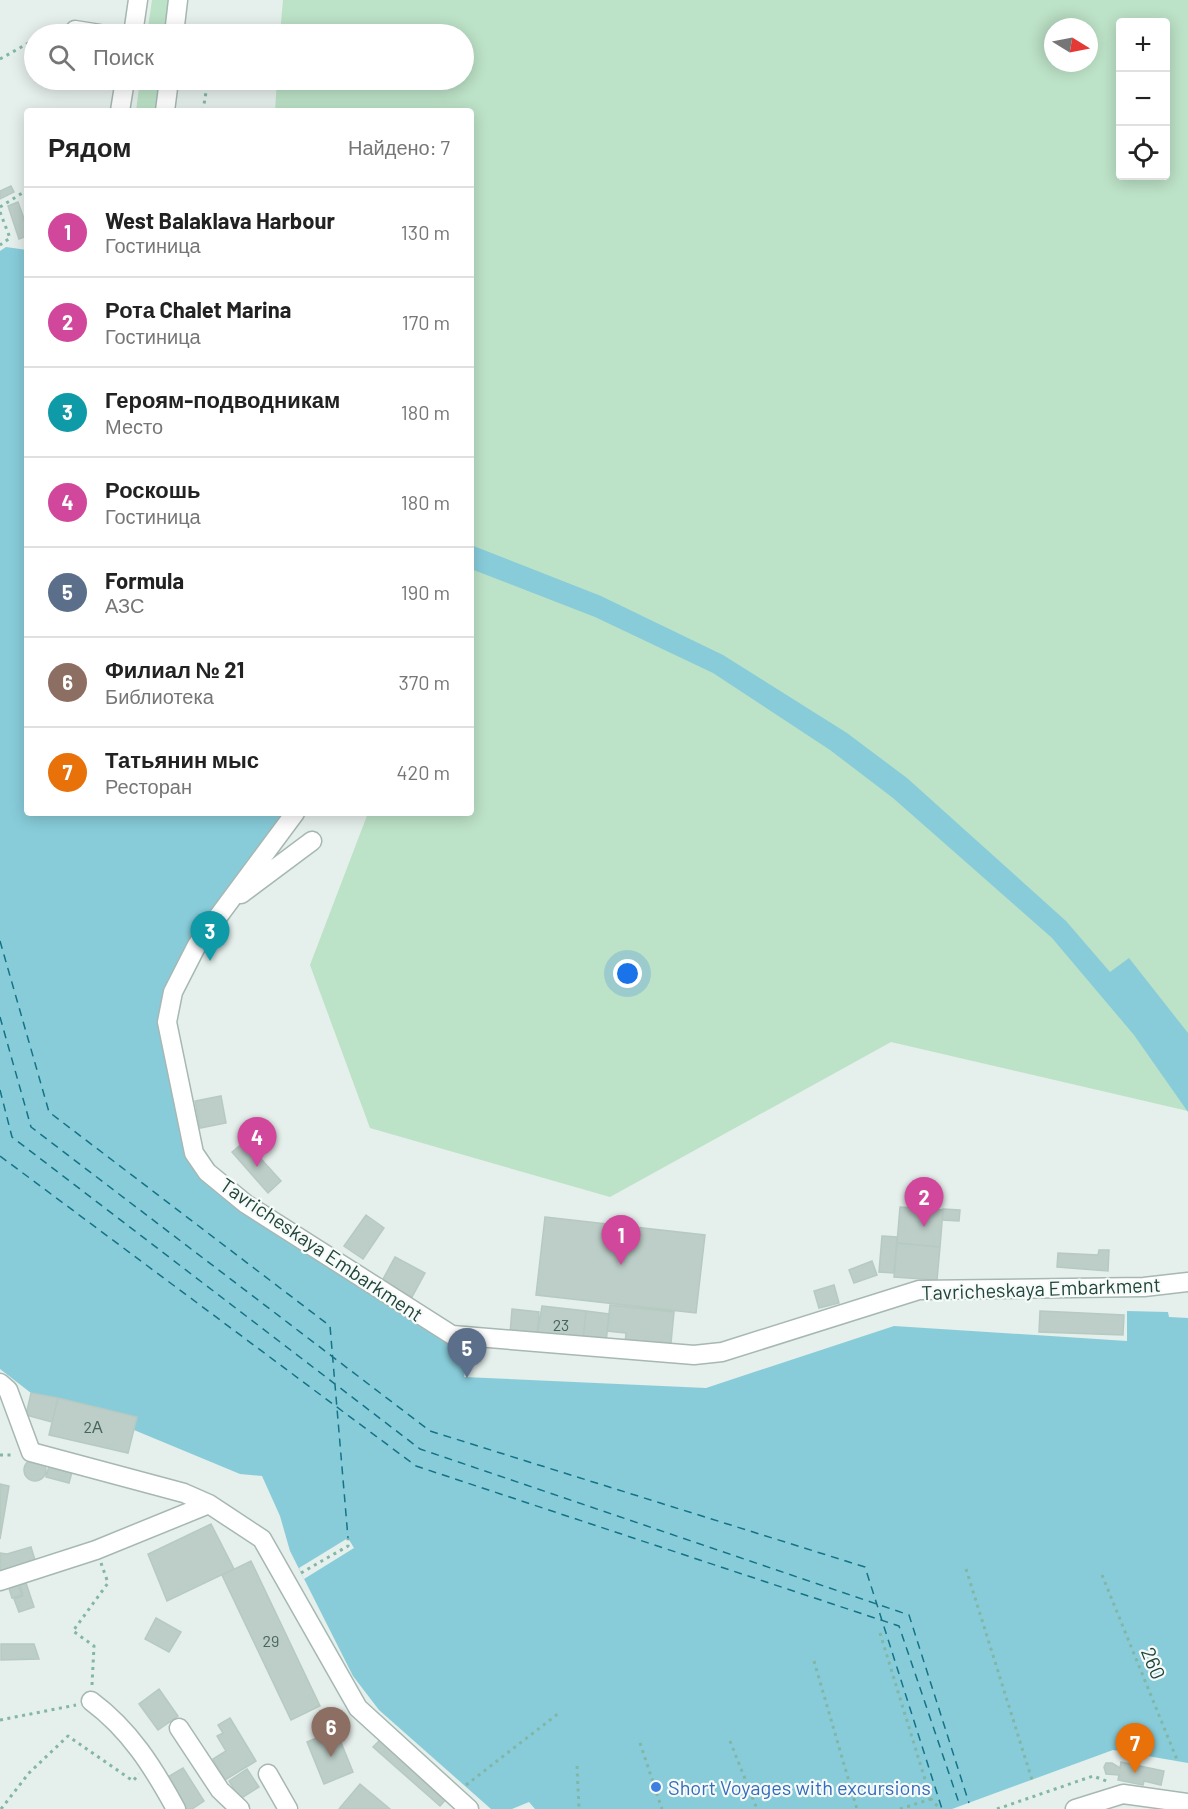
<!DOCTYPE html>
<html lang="ru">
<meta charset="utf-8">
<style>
:root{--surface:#fff;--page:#f2f2f2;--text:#222;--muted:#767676;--line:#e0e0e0;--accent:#854c38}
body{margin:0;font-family:Barlow,sans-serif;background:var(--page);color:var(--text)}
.controls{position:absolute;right:18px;top:18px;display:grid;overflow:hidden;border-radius:6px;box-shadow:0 3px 15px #0003}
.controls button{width:54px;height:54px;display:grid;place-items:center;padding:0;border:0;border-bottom:2px solid var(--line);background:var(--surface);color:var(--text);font:30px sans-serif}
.compass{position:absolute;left:1044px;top:18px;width:54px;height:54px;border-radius:50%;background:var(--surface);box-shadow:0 3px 15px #0003;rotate:100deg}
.you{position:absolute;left:628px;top:974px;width:21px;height:21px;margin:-15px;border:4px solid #fff;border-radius:50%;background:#1a73e8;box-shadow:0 0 0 9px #1a73e833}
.badge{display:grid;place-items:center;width:39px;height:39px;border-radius:50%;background:var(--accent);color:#fff;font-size:20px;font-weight:700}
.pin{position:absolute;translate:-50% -50px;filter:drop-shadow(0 2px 3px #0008)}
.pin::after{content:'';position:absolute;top:32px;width:21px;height:18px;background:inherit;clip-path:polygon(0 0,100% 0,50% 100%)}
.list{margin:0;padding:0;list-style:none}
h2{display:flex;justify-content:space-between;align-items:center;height:78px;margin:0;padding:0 24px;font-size:26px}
h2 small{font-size:20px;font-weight:400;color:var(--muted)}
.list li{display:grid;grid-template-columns:39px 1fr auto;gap:18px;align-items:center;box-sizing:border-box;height:90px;padding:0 24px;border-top:2px solid var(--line)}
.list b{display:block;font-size:22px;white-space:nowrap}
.list p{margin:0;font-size:20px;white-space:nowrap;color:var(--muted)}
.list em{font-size:20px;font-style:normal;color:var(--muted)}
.icon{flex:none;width:33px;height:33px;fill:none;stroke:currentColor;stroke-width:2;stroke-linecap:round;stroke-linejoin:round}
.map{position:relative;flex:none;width:1188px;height:1809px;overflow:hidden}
.search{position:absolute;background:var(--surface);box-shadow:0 3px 15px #0003;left:24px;top:24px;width:450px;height:66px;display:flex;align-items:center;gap:15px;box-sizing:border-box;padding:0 21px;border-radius:33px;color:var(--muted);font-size:22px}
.panel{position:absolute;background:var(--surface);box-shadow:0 3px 15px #0003;left:24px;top:108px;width:450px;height:708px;border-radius:6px}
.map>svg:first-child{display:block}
</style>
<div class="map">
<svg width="1188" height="1809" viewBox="0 0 1188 1809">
<rect width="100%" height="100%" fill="#e5efeb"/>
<path fill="#bce2c7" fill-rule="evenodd" d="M152,0h23l-4,34h-24z
M283,0h905v1111l-297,-69 -281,155 -240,-69 -60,-163 58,-152h103v-702h-196l2,-31h187v-46h-184zM1120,22h46v154h-46zM1053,27h36v36h-36z
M140,80h25l-5,31h-24z"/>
<path fill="#88ccda" d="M6,247l21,3v563h263l-125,190 38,172 266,166 -5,36 242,11 188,-62 233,15v-30l41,1 1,5 19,1v445l-75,-13 -161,59h-417l-6,-7 -17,7h-21l-112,-99 -26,-34 -63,-125 -10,-35 -18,-40 -22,-2 -106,-44 2,-13 -105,-24 -31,-24v-1118z
M471,545l130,51 122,59 124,78 60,45 159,143 44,51 19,-14 59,75v79l-54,-77 -82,-97 -159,-140 -63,-48 -117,-77 -118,-56 -124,-48z"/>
<path fill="#e5efeb" d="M348,1538l6,10 -50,31 -5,-11z"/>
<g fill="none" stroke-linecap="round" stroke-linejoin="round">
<path stroke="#147387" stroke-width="1.5" stroke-dasharray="8 6" stroke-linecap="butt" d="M0,941l49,171 281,214 18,212
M0,1017l31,110 399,304 435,136 77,242
M0,1090l12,47 408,312 489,166 60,188
M0,1156l416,310 483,160 61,180"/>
</g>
<path fill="#bccec7" stroke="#b6cac2" stroke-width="1.5" d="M11,186l3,6 -14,7v-8z
M18,202l9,25v9l-8,3 -11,-33z
M221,1096l5,27 -26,5 -5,-27z
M245,1141l36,40 -13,12 -36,-41z
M914,1201l14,1 -1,7 -14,-1z
M900,1207l43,3 -3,37 -43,-4z
M943,1209l17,1 -1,11 -17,-1z
M366,1215l18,13 -21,31 -19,-13z
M545,1217l160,18 -9,78 -160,-18z
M882,1236l15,1 -3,36 -15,-1z
M897,1243l43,4 -3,33 -43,-3z
M1099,1250h10l-1,21 -51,-4 1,-14 40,2z
M395,1257l30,16 -13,24 -30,-16z
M872,1261l5,14 -23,8 -5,-13z
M834,1285l5,18 -20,5 -5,-17z
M610,1305l64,7 -3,31 -12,-1 -1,7 -33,-4 1,-12 -19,-2z
M542,1306l44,5 -3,30 -46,-5z
M512,1309l27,3 -2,24 -27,-2z
M586,1311l23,3 -3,29 -23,-2z
M1040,1311l84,4 -1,20 -84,-3z
M31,1393l27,5 -6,24 -26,-7z
M58,1398l79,19 -9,36 -79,-18z
M24 1470a11 11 0 1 1 22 0a11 11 0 1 1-22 0Z
M49,1466l23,6 -3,11 -23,-6z
M0,1484l9,2 -9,53z
M211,1524l23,45 -67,32 -19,-47z
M31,1547l4,13 -35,11v-18l7,1z
M251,1561l69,145 -29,14 -69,-145z
M17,1582l5,13 -10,3 -4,-13z
M26,1583l8,24 -15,5 -5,-13 9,-3 -3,-11z
M156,1618l25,14 -12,20 -24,-13z
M1,1644h33l5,15 -38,1z
M159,1689l19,27 -20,14 -19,-26z
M230,1718l26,43 -31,19 -12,-21 13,-8 -9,-15 6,-3 -5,-8z
M336,1730l17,42 -29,12 -17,-42z
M382,1738l66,59 -8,9 -67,-59z
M1121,1762l43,9 -3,14 -17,-4 -1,4 -25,-5 1,-5 -13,-1 -2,-7 2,-4h6l8,5z
M183,1768l21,33 -12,8h-6l-20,-31z
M247,1769l12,18 -19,12 -11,-18z
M360,1784l30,25h-51z"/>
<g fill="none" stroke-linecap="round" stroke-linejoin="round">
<g stroke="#a6b8b3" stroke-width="21">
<path id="minor" d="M75,30l25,4
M133,34l5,-34
M174,34l4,-34
M120,111l5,-31
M165,111l4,-31
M295,813l-98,132 -24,47 -6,30 27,131 13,19 39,32 206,131 242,20 28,-3 197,-62 225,-3 44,-5
M241,894l71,-53
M0,1383l8,7 23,62 153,41 25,11 53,35 96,169 111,101
M0,1581l96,-31 113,-46
M91,1701c39,29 62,66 85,108
M179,1728l41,62 20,19
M268,1774l20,35
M1075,1809l48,-15 65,9"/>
</g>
<path stroke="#82b6a6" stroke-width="3" stroke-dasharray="3 4.5" stroke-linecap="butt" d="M44,34l13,-7 4,1
M0,59l34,-19
M203,111l3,-19
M0,207l27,-17
M0,212l10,26 -10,7
M0,1455h14
M966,1569l66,211
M301,1573l47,-27v-8
M1102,1575l76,187
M880,1633l51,166 9,10
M814,1661l43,148
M92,1685l2,-39 -21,-15 35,-48 -7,-20
M0,1720l76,-15
M730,1741l27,68
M640,1743l22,66
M577,1766l2,43
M466,1785l93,-72
M1,1809l28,-36 39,-37 65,45 6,-7
M900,1809l31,-10
M997,1809l96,-33 16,6"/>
<use href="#minor" stroke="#fff" stroke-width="18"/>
</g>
<circle fill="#3f7fe0" stroke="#f6fbf9" stroke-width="2" cx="656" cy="1787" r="6"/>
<g text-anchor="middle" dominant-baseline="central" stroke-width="4.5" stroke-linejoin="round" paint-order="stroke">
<g font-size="16" fill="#48665e">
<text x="561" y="1324">23</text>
<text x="93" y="1426">2А</text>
<text x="271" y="1640">29</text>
</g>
<g font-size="20" fill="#21443b" stroke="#f6fbf9">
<text transform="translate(322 1249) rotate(34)">Tavricheskaya Embarkment</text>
<text transform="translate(1041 1288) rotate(-2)">Tavricheskaya Embarkment</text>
<text transform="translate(1154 1663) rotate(68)">260</text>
</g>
<g font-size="20" fill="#366cbe" stroke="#f6fbf9" text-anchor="start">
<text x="668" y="1787">Short Voyages with excursions</text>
</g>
</g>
</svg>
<div class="controls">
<button>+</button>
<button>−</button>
<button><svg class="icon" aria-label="locate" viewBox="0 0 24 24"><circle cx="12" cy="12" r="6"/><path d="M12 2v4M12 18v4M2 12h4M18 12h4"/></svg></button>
</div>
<svg class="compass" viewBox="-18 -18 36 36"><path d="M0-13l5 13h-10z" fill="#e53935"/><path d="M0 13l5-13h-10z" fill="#767676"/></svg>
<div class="you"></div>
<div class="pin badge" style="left:621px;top:1265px;background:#d1479c">1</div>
<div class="pin badge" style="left:924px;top:1227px;background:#d1479c">2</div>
<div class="pin badge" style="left:210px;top:961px;background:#0f9aa8">3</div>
<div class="pin badge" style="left:257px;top:1167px;background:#d1479c">4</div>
<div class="pin badge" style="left:467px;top:1378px;background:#5c6f8a">5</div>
<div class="pin badge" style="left:331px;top:1757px;background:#8d6e63">6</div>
<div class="pin badge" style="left:1135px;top:1773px;background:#e8710a">7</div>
<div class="search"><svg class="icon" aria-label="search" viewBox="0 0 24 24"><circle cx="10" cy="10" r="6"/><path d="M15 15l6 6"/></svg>Поиск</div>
<section class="panel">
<h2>Рядом<small>Найдено: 7</small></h2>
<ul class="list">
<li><span class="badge" style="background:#d1479c">1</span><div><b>West Balaklava Harbour</b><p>Гостиница</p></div><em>130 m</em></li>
<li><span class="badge" style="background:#d1479c">2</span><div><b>Рота Chalet Marina</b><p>Гостиница</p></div><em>170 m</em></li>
<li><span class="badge" style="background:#0f9aa8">3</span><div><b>Героям-подводникам</b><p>Место</p></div><em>180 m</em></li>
<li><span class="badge" style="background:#d1479c">4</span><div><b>Роскошь</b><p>Гостиница</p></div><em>180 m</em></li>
<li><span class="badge" style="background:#5c6f8a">5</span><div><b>Formula</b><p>АЗС</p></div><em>190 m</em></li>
<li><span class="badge" style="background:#8d6e63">6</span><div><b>Филиал № 21</b><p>Библиотека</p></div><em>370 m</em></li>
<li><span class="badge" style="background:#e8710a">7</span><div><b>Татьянин мыс</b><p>Ресторан</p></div><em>420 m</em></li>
</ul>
</section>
</div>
